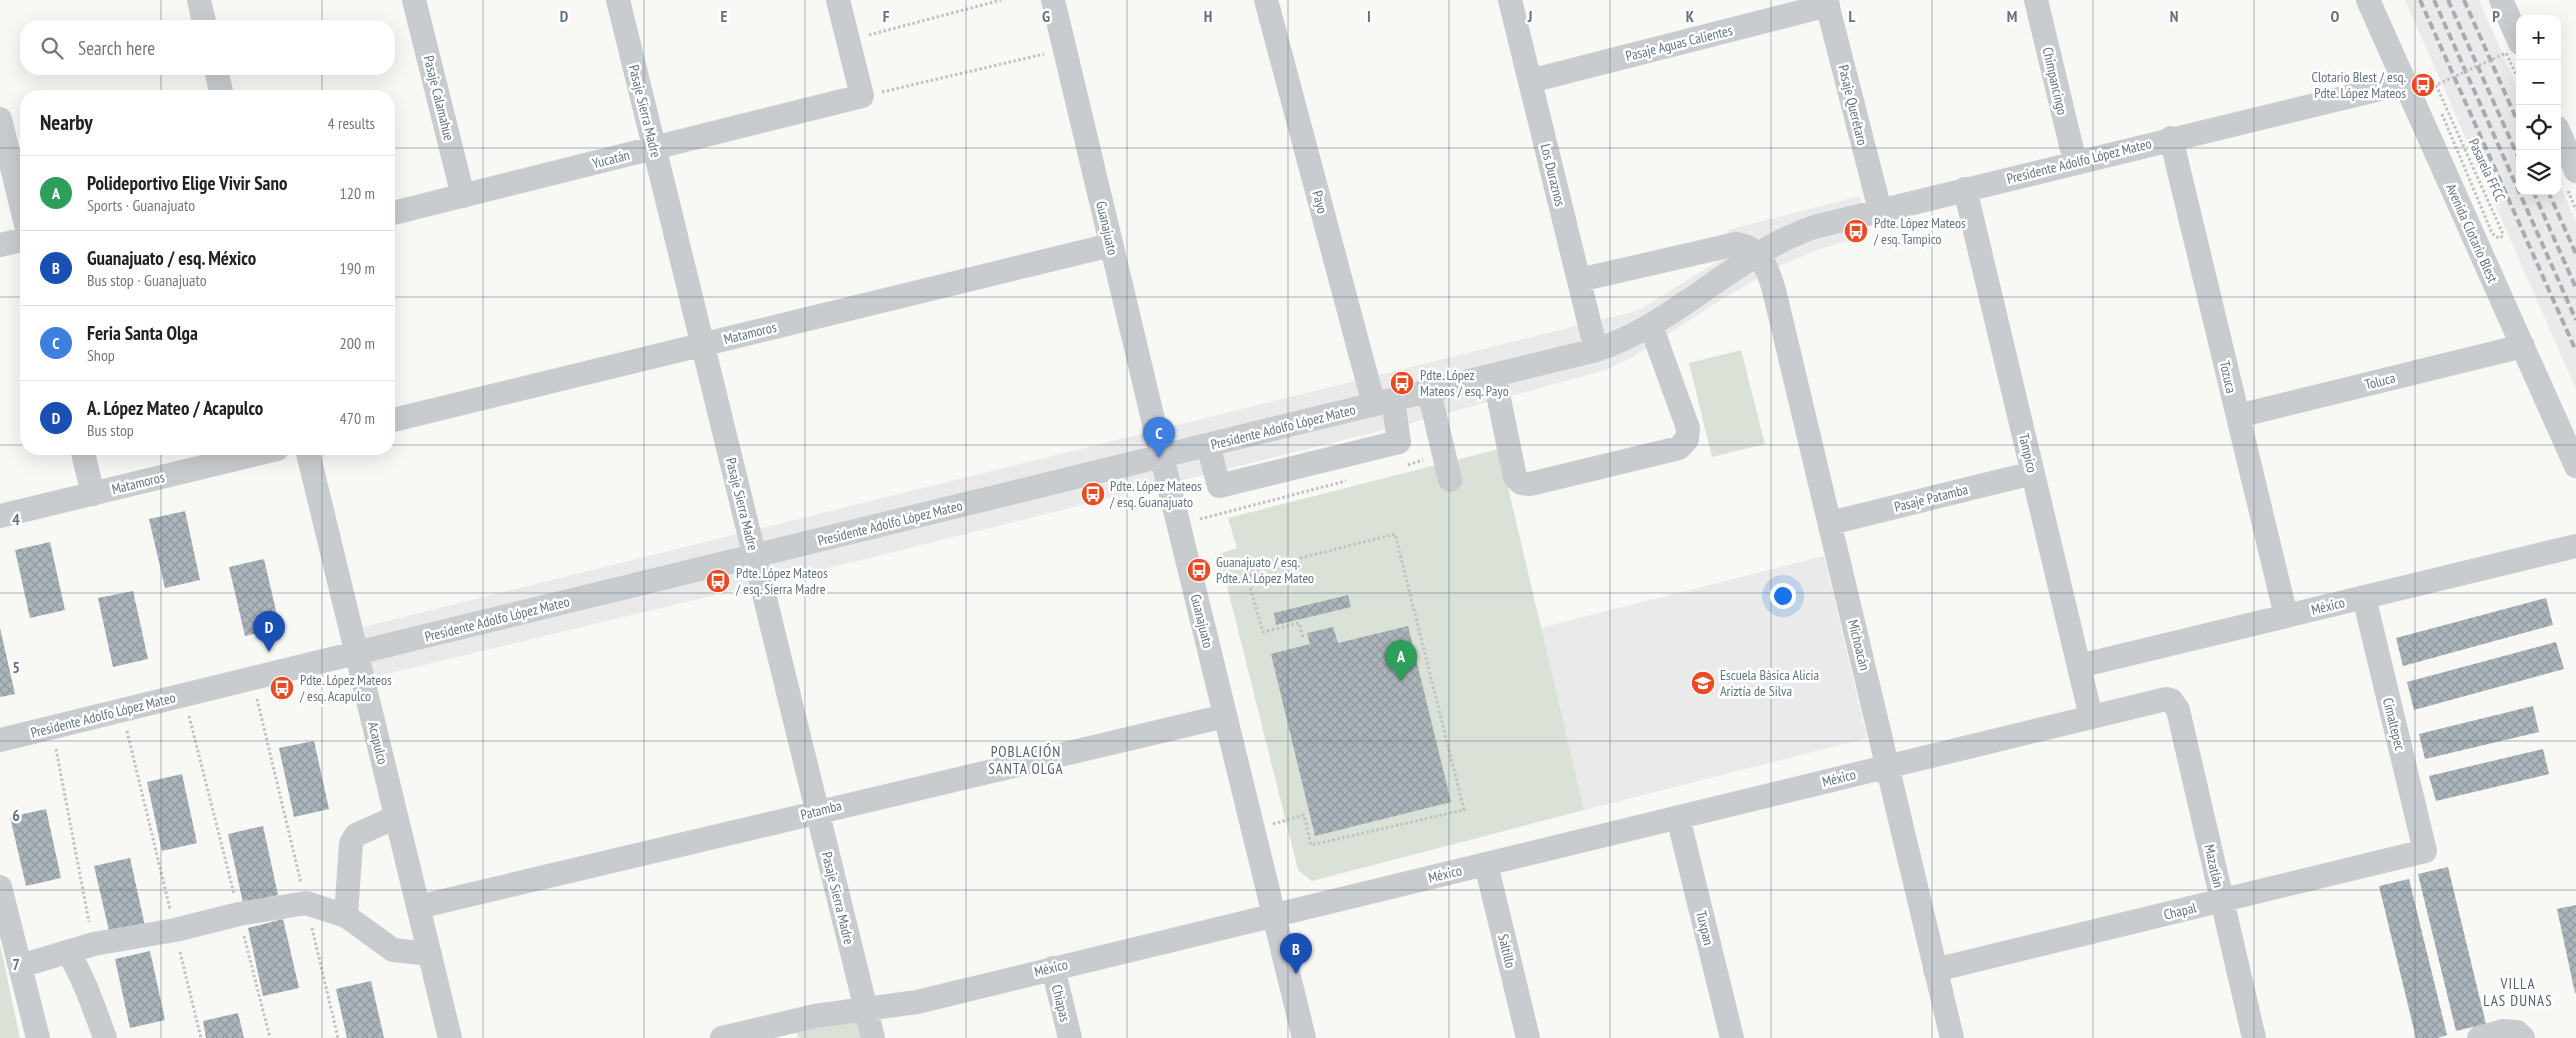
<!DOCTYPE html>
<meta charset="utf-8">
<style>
:root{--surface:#fff;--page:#f2f2f2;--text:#222;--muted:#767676;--line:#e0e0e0;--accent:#7c3aed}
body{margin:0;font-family:"PT Sans Narrow",sans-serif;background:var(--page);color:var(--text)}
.controls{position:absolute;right:15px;top:15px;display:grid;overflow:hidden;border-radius:10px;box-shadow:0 5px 20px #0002}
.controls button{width:45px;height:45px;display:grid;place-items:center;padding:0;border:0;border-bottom:1px solid var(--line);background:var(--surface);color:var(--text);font:25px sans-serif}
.you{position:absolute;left:1782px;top:595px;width:18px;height:18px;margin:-12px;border:4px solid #fff;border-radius:50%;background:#1a73e8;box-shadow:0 0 0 8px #1a73e833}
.badge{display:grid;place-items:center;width:32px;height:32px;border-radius:50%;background:var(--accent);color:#fff;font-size:16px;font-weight:700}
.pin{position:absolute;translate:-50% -41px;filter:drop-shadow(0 1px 2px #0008)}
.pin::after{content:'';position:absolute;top:26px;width:18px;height:15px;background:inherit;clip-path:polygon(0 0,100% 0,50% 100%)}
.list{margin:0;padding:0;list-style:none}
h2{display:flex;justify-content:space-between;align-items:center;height:65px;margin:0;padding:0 20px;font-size:21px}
h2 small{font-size:16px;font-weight:400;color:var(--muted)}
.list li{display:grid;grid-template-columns:32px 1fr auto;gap:15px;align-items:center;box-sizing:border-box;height:75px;padding:0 20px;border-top:1px solid var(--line)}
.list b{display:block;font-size:19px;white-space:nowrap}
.list p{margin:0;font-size:16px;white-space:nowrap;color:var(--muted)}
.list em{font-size:16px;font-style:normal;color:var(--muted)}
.icon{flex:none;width:28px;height:28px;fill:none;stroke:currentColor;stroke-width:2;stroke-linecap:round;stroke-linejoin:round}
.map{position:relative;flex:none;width:2576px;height:1038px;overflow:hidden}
.search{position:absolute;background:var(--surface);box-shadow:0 5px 20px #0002;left:20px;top:20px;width:375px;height:55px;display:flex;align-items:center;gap:12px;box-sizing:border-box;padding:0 18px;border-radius:20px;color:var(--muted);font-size:19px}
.panel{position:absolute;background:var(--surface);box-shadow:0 5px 20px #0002;left:20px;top:90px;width:375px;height:365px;border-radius:20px}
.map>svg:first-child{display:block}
</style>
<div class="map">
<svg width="2576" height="1038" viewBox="0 0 2576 1038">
<defs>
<pattern id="building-cross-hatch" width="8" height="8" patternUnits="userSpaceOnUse" patternTransform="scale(1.25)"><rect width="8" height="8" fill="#acb5bb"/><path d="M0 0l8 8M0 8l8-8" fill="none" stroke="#8f989d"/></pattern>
</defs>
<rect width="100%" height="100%" fill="#f8f8f5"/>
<path fill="#e9eae9" d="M2405,0h74l41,94v97h37v-12l19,42v168z
M1860,196l9,39 -49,14 -39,16 -59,34 -86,56 -30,15 -214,58 -535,133 -483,116 -11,-50 1274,-316 85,-52 5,-29z
M1824,556l43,182 -283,72 -44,-182z"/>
<path fill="#dae1d6" d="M1741,350l24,94 -53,13 -23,-94z
M1499,449l85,361 -272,71 -14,-11 -79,-316 18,-6 -9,-30z
M0,944l20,94h-20z
M857,1022l4,16h-63l-2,-9z"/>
<path fill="url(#building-cross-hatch)" d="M185,511l15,69 -35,8 -16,-69z
M50,542l15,68 -35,8 -15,-68z
M264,559l16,69 -35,8 -16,-69z
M133,591l15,68 -35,8 -15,-69z
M1348,595l3,12 -75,18 -2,-12z
M2546,598l7,27 -150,41 -7,-28z
M1408,626l43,176 -136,34 -44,-182 39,-10 -3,-11 26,-6 5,16z
M0,628l15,66 -15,3z
M2556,642l8,27 -150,41 -7,-28z
M2533,706l6,26 -114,27 -6,-25z
M314,741l15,68 -35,8 -15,-69z
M2543,749l6,25 -113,27 -7,-25z
M182,774l15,69 -35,8 -15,-69z
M46,809l15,69 -35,8 -16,-69z
M263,826l15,69 -35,8 -15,-69z
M130,858l15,68 -35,9 -16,-69z
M2448,867l38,157 -30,7 -38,-157z
M2409,879l38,156 -10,3h-21l-37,-152z
M2576,905v88h-1l-18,-84z
M283,919l16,69 -36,8 -15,-68z
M150,951l15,69 -35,8 -15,-69z
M371,981l13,57h-37l-11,-49z
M238,1013l6,25h-38l-3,-17z"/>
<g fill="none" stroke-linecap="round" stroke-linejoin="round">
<path stroke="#bfc2c4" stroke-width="3" stroke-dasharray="2.5 2.5" stroke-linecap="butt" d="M869,35l132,-35
M882,92l162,-38
M2568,191l8,19
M1408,465l15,-5
M1200,519l146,-38
M257,699l44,184
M189,716l45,178
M127,731l43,178
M56,749l33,173
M1273,824l31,-9 7,30 153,-35 -69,-276 -141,36 -6,10 15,52 36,-9 4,15
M312,928l26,110
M244,936l26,102
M180,952l21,86"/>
<path stroke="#c8cccf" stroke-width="24" d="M199,0l6,26
M414,0l49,196
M618,0l255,1038
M1053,0l109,457 142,581
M1266,0l108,405
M1510,0l86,350
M1826,0l54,210
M2036,0l39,162
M2368,0l208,466
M2501,0l19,43
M216,69l6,27
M1530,81l298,-76
M0,119l26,106
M2557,128l19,43
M2171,138l115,478
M1965,189l126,528
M389,214l473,-118 -24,-96
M0,245l26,-6
M1579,280l157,-36c24,3 32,25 38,46l178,748
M1494,375l21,102 6,6 9,1 149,-36 8,-9 1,-11 -37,-102
M1429,391l21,89
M2238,416l285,-70
M389,421l722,-176
M1208,445l11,41 180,-44 -6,-42
M82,449l11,45
M307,449l143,589
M0,516l277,-67
M1830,523l203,-50
M2079,666l497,-120
M0,740l1596,-390c79,-25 138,-95 218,-123l591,-144
M1678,817l54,221
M1486,864l42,174
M0,887l38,151
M418,907l807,-191
M346,916l5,-73 5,-8 40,-18
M68,952c17,28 26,56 37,86
M20,966l74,-22 81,-14 64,-16 67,-11 40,13 47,34 37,4
M1053,968l17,70
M1935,970l490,-119 -61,-254
M722,1038l93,-22 102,-14 1249,-303 5,1 7,10 76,328
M2479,1038l24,-7 14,1 6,6"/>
<path stroke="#a6adb2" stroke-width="4" stroke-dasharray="8 4" stroke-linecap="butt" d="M2420,0l156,351
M2434,0l142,320
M2448,0l72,161
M2464,0l56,127
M2533,191l43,97
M2548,191l28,63"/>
<path stroke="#bfc2c4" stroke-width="3" stroke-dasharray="2.5 2.5" stroke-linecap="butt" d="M2442,114l50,119 4,4 5,1 2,-4 -67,-149 70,-32 14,30"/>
</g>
<path fill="none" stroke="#627582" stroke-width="1" stroke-opacity="0.55" d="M161,0v26M322,0v26M483,0v1038M644,0v1038M805,0v1038M966,0v1038M1127,0v1038M1288,0v1038M1449,0v1038M1610,0v1038M1771,0v1038M1932,0v1038M2093,0v1038M2254,0v1038M2415,0v1038M161,69v27M322,69v27M0,148h26M389,148h2131M2557,148h19M0,297h26M389,297h2187M0,445h26M389,445h2187M161,449v589M322,449v589M0,593h2576M0,741h2576M0,890h2576"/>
<defs>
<g id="bus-disc" transform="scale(1.25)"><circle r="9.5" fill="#eb4a23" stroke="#fff"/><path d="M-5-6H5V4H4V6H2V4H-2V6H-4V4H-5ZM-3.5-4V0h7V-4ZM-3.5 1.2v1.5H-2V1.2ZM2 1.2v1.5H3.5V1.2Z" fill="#fff"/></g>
<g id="school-disc" transform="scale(1.25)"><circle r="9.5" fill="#eb4a23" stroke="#fff"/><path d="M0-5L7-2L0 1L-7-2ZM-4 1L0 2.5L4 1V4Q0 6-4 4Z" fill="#fff"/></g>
</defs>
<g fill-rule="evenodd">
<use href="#bus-disc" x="2423" y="85"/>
<use href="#bus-disc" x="1856" y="231"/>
<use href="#bus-disc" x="1402" y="383"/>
<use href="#bus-disc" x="1093" y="494"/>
<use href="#bus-disc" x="1199" y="570"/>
<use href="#bus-disc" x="718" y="581"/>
<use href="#school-disc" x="1703" y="683"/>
<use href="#bus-disc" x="282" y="688"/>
</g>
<g text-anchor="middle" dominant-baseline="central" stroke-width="5" stroke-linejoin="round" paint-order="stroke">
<g font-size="14" fill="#627582" stroke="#fff">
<text transform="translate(1679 43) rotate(-14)">Pasaje Aguas Calientes</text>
<text transform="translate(2055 81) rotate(77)">Chimpancingo</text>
<text transform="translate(439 98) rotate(76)">Pasaje Calamahue</text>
<text transform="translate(1853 105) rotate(76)">Pasaje Querétaro</text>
<text transform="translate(645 111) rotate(76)">Pasaje Sierra Madre</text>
<text transform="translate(611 159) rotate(-14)">Yucatán</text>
<text transform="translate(2079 161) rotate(-14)">Presidente Adolfo López Mateo</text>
<text transform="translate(2487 170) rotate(65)">Pasarela FFCC</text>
<text transform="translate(1553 175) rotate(76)">Los Duraznos</text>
<text transform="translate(1320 202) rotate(75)">Payo</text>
<text transform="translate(1107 228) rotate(77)">Guanajuato</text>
<text transform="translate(2472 233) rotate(66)">Avenida Clotario Blest</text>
<text transform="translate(750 333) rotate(-14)">Matamoros</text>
<text transform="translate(2228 377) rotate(77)">Tozuca</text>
<text transform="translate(2380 381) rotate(-14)">Toluca</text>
<text transform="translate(1283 427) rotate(-14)">Presidente Adolfo López Mateo</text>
<text transform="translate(2028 453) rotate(77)">Tampico</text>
<text transform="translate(138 483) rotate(-14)">Matamoros</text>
<text transform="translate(1931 498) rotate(-14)">Pasaje Patamba</text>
<text transform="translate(742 504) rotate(76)">Pasaje Sierra Madre</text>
<text transform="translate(890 523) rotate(-14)">Presidente Adolfo López Mateo</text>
<text transform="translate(2328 606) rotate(-14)">México</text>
<text transform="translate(497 619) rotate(-14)">Presidente Adolfo López Mateo</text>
<text transform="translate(1202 621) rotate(76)">Guanajuato</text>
<text transform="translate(1859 645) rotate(76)">Michoacán</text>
<text transform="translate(103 715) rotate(-14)">Presidente Adolfo López Mateo</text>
<text transform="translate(2394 724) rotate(76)">Cimaltepec</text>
<text transform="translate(378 743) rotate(76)">Acapulco</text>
<text transform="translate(1839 778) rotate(-14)">México</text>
<text transform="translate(821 810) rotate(-14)">Patamba</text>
<text transform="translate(2214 866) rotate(77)">Mazatlán</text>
<text transform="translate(1445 874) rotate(-14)">México</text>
<text transform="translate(838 898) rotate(76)">Pasaje Sierra Madre</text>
<text transform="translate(2180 911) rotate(-14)">Chapal</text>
<text transform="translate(1705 928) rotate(76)">Tuxpan</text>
<text transform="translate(1507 951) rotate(76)">Saltillo</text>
<text transform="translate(1051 968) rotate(-14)">México</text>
<text transform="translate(1061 1003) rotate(76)">Chiapas</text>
</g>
<g font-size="14" fill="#627582" stroke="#fff" text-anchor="start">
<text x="2406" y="77" text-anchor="end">Clotario Blest / esq.<tspan x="2406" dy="16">Pdte. López Mateos</tspan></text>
<text x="1874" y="223">Pdte. López Mateos<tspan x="1874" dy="16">/ esq. Tampico</tspan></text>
<text x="1420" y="375">Pdte. López<tspan x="1420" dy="16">Mateos / esq. Payo</tspan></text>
<text x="1110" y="486">Pdte. López Mateos<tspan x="1110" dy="16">/ esq. Guanajuato</tspan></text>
<text x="1216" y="562">Guanajuato / esq.<tspan x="1216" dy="16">Pdte. A. López Mateo</tspan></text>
<text x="736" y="573">Pdte. López Mateos<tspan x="736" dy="16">/ esq. Sierra Madre</tspan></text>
<text x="1720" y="675">Escuela Básica Alicia<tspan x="1720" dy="16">Ariztía de Silva</tspan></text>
<text x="300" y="680">Pdte. López Mateos<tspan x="300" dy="16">/ esq. Acapulco</tspan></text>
</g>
<g font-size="15" letter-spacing="1" fill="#54636d" stroke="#fff">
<text x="1026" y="751">POBLACIÓN<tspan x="1026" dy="17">SANTA OLGA</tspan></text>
<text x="2518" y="983">VILLA<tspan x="2518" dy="17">LAS DUNAS</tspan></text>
</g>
</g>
<g font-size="16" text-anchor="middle" font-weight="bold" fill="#627582" stroke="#fff" stroke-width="5" stroke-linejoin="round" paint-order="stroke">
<text x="564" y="22">D</text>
<text x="724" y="22">E</text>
<text x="886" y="22">F</text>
<text x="1046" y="22">G</text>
<text x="1208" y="22">H</text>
<text x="1369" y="22">I</text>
<text x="1530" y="22">J</text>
<text x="1690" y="22">K</text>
<text x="1852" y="22">L</text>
<text x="2012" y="22">M</text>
<text x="2174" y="22">N</text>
<text x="2335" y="22">O</text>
<text x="2496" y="22">P</text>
<text x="16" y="525">4</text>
<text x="16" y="673">5</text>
<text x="16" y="821">6</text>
<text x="16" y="970">7</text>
</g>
</svg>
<div class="controls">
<button>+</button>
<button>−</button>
<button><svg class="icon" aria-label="locate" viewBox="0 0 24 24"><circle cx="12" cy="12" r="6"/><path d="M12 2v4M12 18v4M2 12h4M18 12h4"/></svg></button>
<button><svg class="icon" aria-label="layers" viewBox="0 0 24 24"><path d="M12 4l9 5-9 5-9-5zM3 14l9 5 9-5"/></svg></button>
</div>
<div class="you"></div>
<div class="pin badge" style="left:1401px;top:681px;background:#2e9e5b">A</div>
<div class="pin badge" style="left:1296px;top:974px;background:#1a4fb4">B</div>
<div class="pin badge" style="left:1159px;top:458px;background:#3f7fe0">C</div>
<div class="pin badge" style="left:269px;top:652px;background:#1a4fb4">D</div>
<div class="search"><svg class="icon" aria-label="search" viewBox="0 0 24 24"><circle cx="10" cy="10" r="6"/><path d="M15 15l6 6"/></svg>Search here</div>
<section class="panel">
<h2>Nearby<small>4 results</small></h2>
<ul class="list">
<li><span class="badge" style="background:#2e9e5b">A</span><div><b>Polideportivo Elige Vivir Sano</b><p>Sports · Guanajuato</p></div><em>120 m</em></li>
<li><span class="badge" style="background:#1a4fb4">B</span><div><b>Guanajuato / esq. México</b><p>Bus stop · Guanajuato</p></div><em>190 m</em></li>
<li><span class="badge" style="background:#3f7fe0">C</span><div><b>Feria Santa Olga</b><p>Shop</p></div><em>200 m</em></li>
<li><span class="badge" style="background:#1a4fb4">D</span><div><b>A. López Mateo / Acapulco</b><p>Bus stop</p></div><em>470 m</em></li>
</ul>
</section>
</div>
